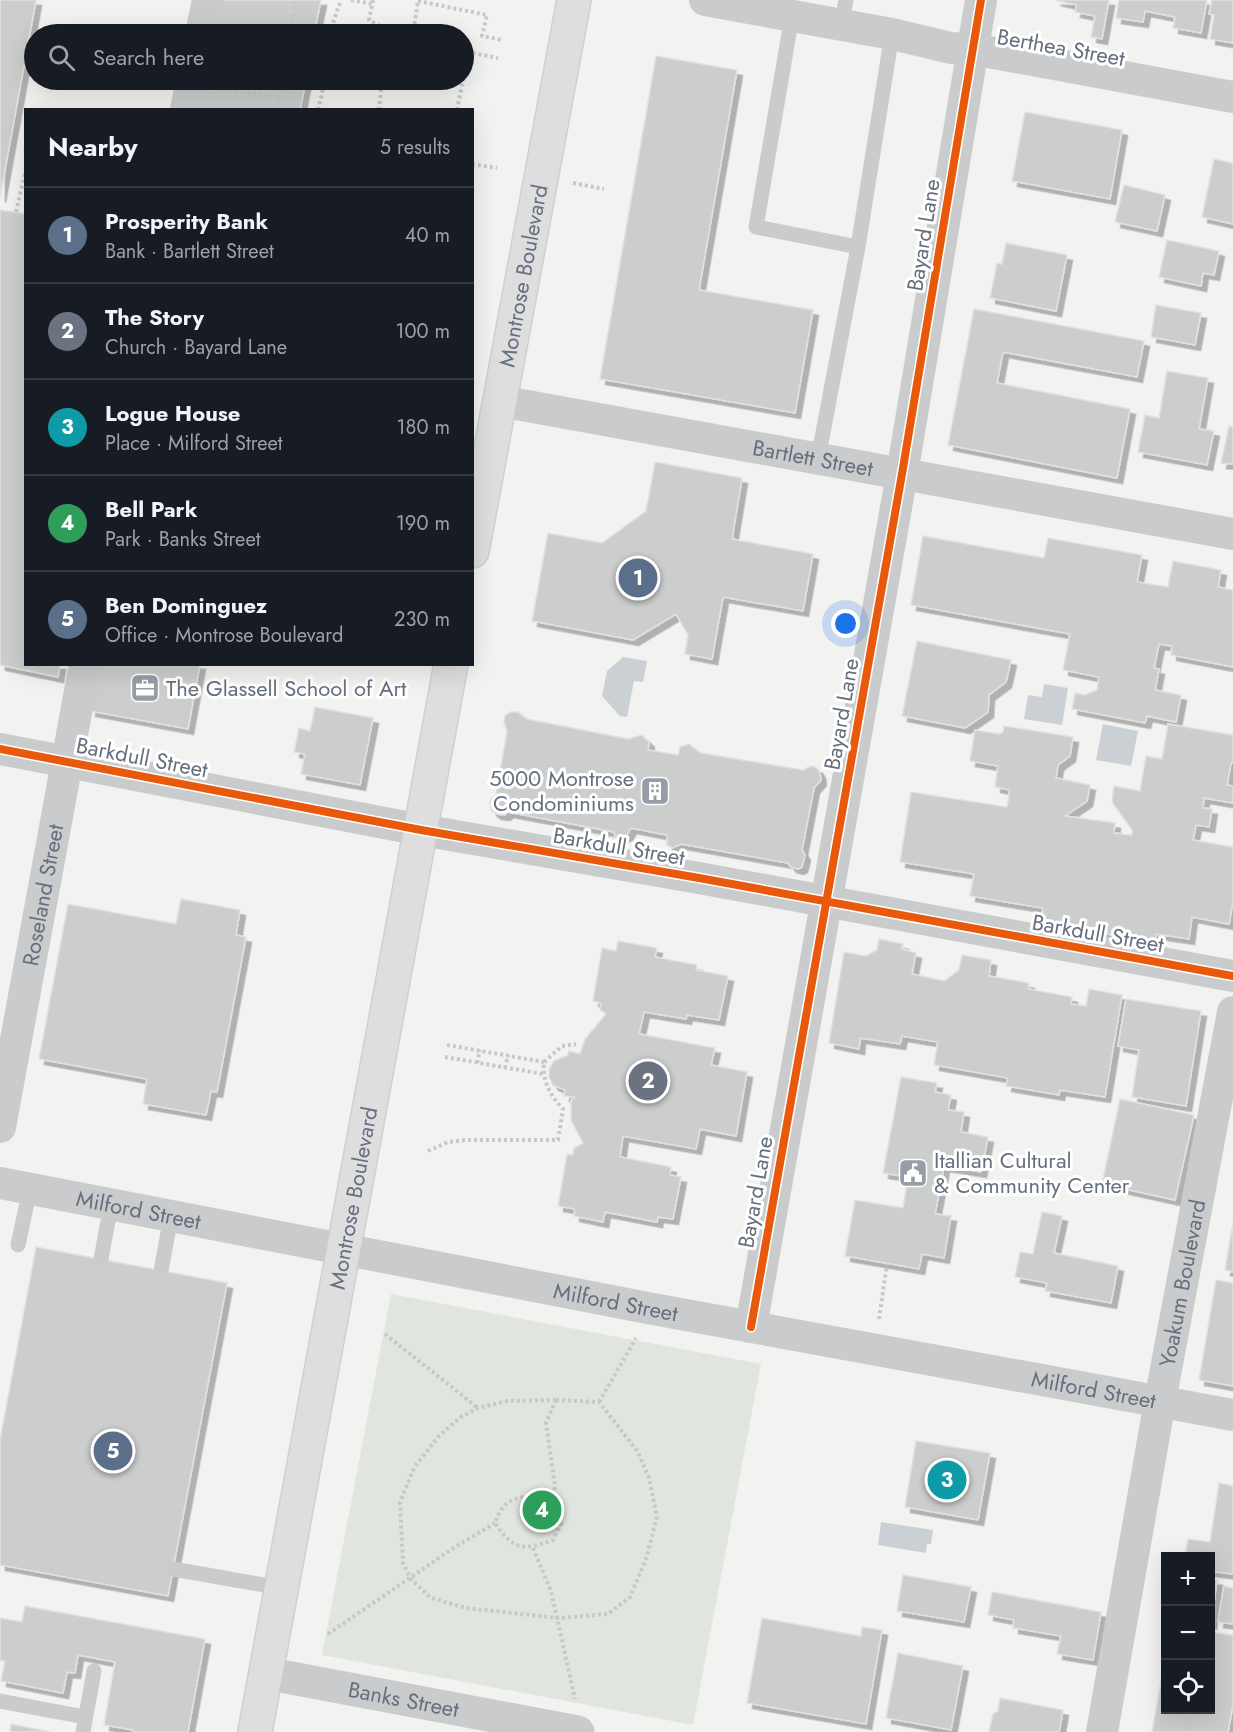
<!DOCTYPE html>
<meta charset="utf-8">
<style>
:root{--surface:#171b24;--page:#20242c;--text:#f1f3f6;--muted:#9ea1a6;--line:#363941;--accent:#1a73e8}
body{margin:0;font-family:Jost,sans-serif;background:var(--page);color:var(--text)}
.controls{position:absolute;right:18px;bottom:18px;display:grid;overflow:hidden;border-radius:0px;box-shadow:0 6px 24px #0002}
.controls button{width:54px;height:54px;display:grid;place-items:center;padding:0;border:0;border-bottom:2px solid var(--line);background:var(--surface);color:var(--text);font:30px sans-serif}
.you{position:absolute;left:846px;top:624px;width:21px;height:21px;margin:-15px;border:4px solid #fff;border-radius:50%;background:#1a73e8;box-shadow:0 0 0 9px #1a73e833}
.badge{display:grid;place-items:center;width:39px;height:39px;border-radius:50%;background:var(--accent);color:#fff;font-size:20px;font-weight:700}
.pin{position:absolute;translate:-50% -50%;border:3px solid #fff;box-shadow:0 2px 6px #0006}
.list{margin:0;padding:0;list-style:none}
h2{display:flex;justify-content:space-between;align-items:center;height:78px;margin:0;padding:0 24px;font-size:26px}
h2 small{font-size:20px;font-weight:400;color:var(--muted)}
.list li{display:grid;grid-template-columns:39px 1fr auto;gap:18px;align-items:center;box-sizing:border-box;height:96px;padding:0 24px;border-top:2px solid var(--line)}
.list b{display:block;font-size:22px;white-space:nowrap}
.list p{margin:0;font-size:20px;white-space:nowrap;color:var(--muted)}
.list em{font-size:20px;font-style:normal;color:var(--muted)}
.icon{flex:none;width:33px;height:33px;fill:none;stroke:currentColor;stroke-width:2;stroke-linecap:round;stroke-linejoin:round}
.map{position:relative;flex:none;width:1233px;height:1732px;overflow:hidden}
.search{position:absolute;background:var(--surface);box-shadow:0 6px 24px #0002;left:24px;top:24px;width:450px;height:66px;display:flex;align-items:center;gap:15px;box-sizing:border-box;padding:0 21px;border-radius:33px;color:var(--muted);font-size:22px}
.panel{position:absolute;background:var(--surface);box-shadow:0 6px 24px #0002;left:24px;top:108px;width:450px;height:558px;border-radius:0px}
.map>svg:first-child{display:block}
</style>
<div class="map">
<svg width="1233" height="1732" viewBox="0 0 1233 1732">
<defs>
<filter id="shadow"><feDropShadow dx="5.5" dy="5.5" stdDeviation="0" flood-color="#0004"/></filter>
</defs>
<rect width="100%" height="100%" fill="#f2f2f1"/>
<path fill="#e1e5df" d="M391,1294l370,70 -68,361 -371,-70z"/>
<path fill="#cbd0d4" d="M623,657l24,4 -4,21 -9,-1 -7,36 -7,-1 -18,-20 5,-25z
M1044,684l24,4 -6,37 -38,-6 4,-24 14,2z
M1103,724l35,7 -7,35 -35,-6z
M881,1522l52,8 -2,14h-4l-1,9 -48,-8z"/>
<path fill="#cccdcd" stroke="#e1e1e0" stroke-width="1.5" filter="url(#shadow)" d="M0,0h36l-36,197z
M221,0h100l-7,34h-99z
M1055,0h54l-7,39 -11,-2 4,-21 -20,-4 2,-7z
M1119,0h88l-6,33 -28,-5 2,-11 -30,-6 -2,11 -27,-4z
M1212,0h21v43l-23,-4 4,-24 -5,-1z
M656,56l81,14 -38,220 114,20 -18,103 -195,-34z
M207,80h99l-6,30h-99z
M1025,112l97,18 -12,69 -98,-18z
M1214,159l19,4v61l-31,-7z
M1124,185l41,10 -8,36 -42,-9z
M0,210l26,4v450h34l-2,13 -58,-12z
M1167,240l52,11 -5,24 -11,-2 -2,13 -42,-9z
M1006,243l61,12 -11,56 -66,-13 7,-35 5,1z
M1156,305l45,8 -6,32 -44,-8z
M974,309l170,32 -7,36 -134,-25 -6,31 133,26 -13,69 -169,-33z
M1167,371l41,7 -9,51 15,2 -7,34 -69,-13 7,-37 14,3z
M1229,426l4,1v37l-12,-1z
M655,462l87,16 -10,61 81,15 -10,57 -80,-14 -11,62 -27,-5 3,-19 -12,-21 -43,26 -101,-19 16,-88 54,10 44,-32z
M923,536l121,22 4,-20 94,17 -5,27 31,5 5,-26 48,9 -3,17 15,3v77l-62,-12 1,-9 -13,-2 -5,24 5,1 -4,21 26,5 -5,27 -29,-6 -2,7 -73,-14 3,-16 10,2 12,-5 2,-13 -36,-7 7,-36 -159,-29z
M917,641l94,19 -5,22 -17,13 -1,17 -23,16 -63,-12z
M98,664h102l-12,65 -98,-18z
M315,707l58,11 -13,67 -59,-11 4,-20 -11,-2 5,-24 11,3z
M510,712h8l9,7 101,20 14,-4 7,7 -1,8 30,5 2,-8 9,-3 12,9 102,17 8,-4 6,2 3,5 1,7 -7,8 -12,62 3,5 -3,12 -4,2 -7,-2 -3,-4 -107,-19 -9,4 -5,-3v-10l-36,-7 -4,7 -5,2 -7,-1 -1,-4 -106,-20 -3,3 -9,-1 -5,-4 -1,-7 1,-5 5,-3 11,-64 -3,-9 1,-6z
M1168,724l65,11v28h-2l-4,22 6,1v17l-29,-5 -1,10 9,1 -3,18 -13,-2 -3,15 40,7v54l-4,23 -37,-7 -3,22 -33,-5 -1,8 -114,-19 2,-15 -73,-12 4,-22 -74,-12 11,-70 96,15 3,-17 -15,-3 3,-21 -28,-5 5,-31 24,4 4,-2 1,-6 69,11 -3,19 -12,9 -2,13 34,7 -3,16 -22,15 50,7 -1,10 18,2v-5l-20,-28 2,-16 26,5 6,-35 16,3z
M181,899l59,11 -4,25 10,2 -29,155 -6,-1 -5,24 -63,-11 4,-25 -108,-20 29,-155 108,20z
M879,939l24,5 -1,5 14,4 -4,21 32,7 15,-11 3,-15 29,5 -2,16 40,7 -1,6 44,8 -1,7 15,2 3,-17 33,6 -17,102 -45,-7 -1,5 -53,-9 2,-8 -74,-13 4,-23 -36,-6 -2,8 -40,-6 -1,11 -30,-6 15,-91 22,4 11,-6z
M618,941l39,7 -2,9 42,8 -1,5 32,6 -9,44 -32,-5 -1,4 -42,-7 -5,22 76,14 -4,17 36,7 -11,64 -36,-7 -4,20 -73,-13 -3,21 51,10 -1,8 11,2 -8,42 -15,-2 -1,5 -52,-10 -2,10 -29,-6 1,-7 -17,-3 9,-52 6,1 1,-7 9,-5 -12,-23v-19l3,-4 -10,-1 1,-6 -12,-5 -4,-8v-7l5,-9 14,-6 1,-4 11,3 5,-15 21,-25 -6,-4 1,-7 -8,-2 9,-53 14,3z
M1126,999l75,12 -15,95 -54,-9 7,-47 -21,-4z
M901,1077l36,6 -2,9 16,3 -3,15 16,2 -3,20 27,5 -7,35 -37,-6 -9,48 16,2 -7,42 -22,-4 -3,15 -74,-13 10,-56 48,8 5,-31 -25,-4z
M1120,1099l74,16 -19,85 -73,-16z
M1042,1212l20,4 -8,37 64,13 -7,37 -66,-12 2,-8 -32,-6 5,-25 13,2z
M1233,1223v49l-8,-2z
M36,1247l191,36 -59,313 -168,-31v-125z
M1216,1280l17,3v103l-34,-6z
M916,1441l74,12 -12,67 -73,-13z
M1219,1483l14,3v88l-23,-3v-15h-25l3,-17 22,3z
M903,1575l68,12 -7,35 -67,-11z
M1210,1579l7,1 -6,44h-1z
M1224,1586l9,2v36l-15,-2z
M992,1592l109,20 -8,48 -36,-6 4,-18 -48,-8 1,-8 -26,-5z
M25,1606l180,33 -17,93h-55v-2l-29,-5 11,-63 -37,-7 -3,18 -8,-1 -4,21 -62,-12 4,-20 -5,-1v-42l22,4z
M762,1618l99,18 1,-9 20,3 -16,94 -119,-21z
M1210,1632l23,3v70l-5,27h-76l14,-79v57h44z
M898,1653l65,13 -12,64 -65,-12z
M1000,1698l63,12 -4,22h-70l4,-18 5,-3z
M11,1724l39,8h-40z"/>
<g fill="none" stroke-linecap="round" stroke-linejoin="round">
<g stroke="#cfd0d0" stroke-width="36">
<g id="secondary">
<path id="s6" d="M472,551l102,-551"/>
<path id="s7" d="M255,1732l196,-1068"/>
</g>
</g>
<path stroke="#c7c8c8" stroke-width="4" stroke-dasharray="3 3" stroke-linecap="butt" d="M351,0l21,4
M373,0l-4,20 22,12 23,-5 4,-26
M418,1l69,14 -5,21 20,4
M414,28l16,6
M290,34l6,-34
M329,34l12,-34
M464,77l4,-25 30,6
M223,90l56,7
M277,110l5,-30
M318,110l7,-30
M379,110l3,-30
M457,110l6,-30
M472,164l25,4
M573,183l31,6
M16,212l10,-43
M447,1045l97,17
M445,1057l98,17
M477,1063l3,-13
M505,1068l3,-13
M428,1151l20,-9 19,-2h91l5,-31c-13,-14 -21,-28 -19,-47l18,-16 14,-2
M879,1319l8,-55
M385,1334l93,74
M556,1400l43,2 39,50 11,26 8,39 -11,42 -16,38 -22,17 -50,4 -92,-10 -35,-10 -20,-19 -8,-16 -3,-61 15,-36 24,-30 22,-19 17,-9 29,-7z
M599,1402l37,-64
M540,1495c14,8 18,13 21,29l-8,16c-30,11 -40,10 -58,-17 9,-26 21,-25 45,-28z
M553,1502l2,-16 -9,-63 10,-23
M533,1548l18,43 24,108
M328,1634l124,-85 43,-26"/>
<path stroke="#cacbcc" stroke-width="15" d="M792,16l-36,211 102,20 34,-213
M841,25l5,-25
M818,459l40,-212
M18,1245l12,-56
M101,1259l10,-54
M161,1271l10,-55
M173,1569l108,19
M0,1701l85,16
M83,1732l11,-61"/>
<g stroke="#cacbcc" stroke-width="32">
<path d="M705,0l187,34 59,14 21,1 261,48"/>
<path d="M201,34l7,-34"/>
<path d="M186,110l6,-30"/>
<path id="s1" d="M500,401l733,133"/>
<path d="M0,749l421,81 278,48 534,98"/>
<path id="s2" d="M0,1127l85,-463"/>
<path id="s3" d="M0,1183l653,126 580,106"/>
<path d="M751,1327l151,-853 79,-474"/>
<path id="s4" d="M1102,1732l58,-331 73,-389"/>
</g>
<path stroke="#cacbcc" stroke-width="33" id="s5" d="M265,1673l313,59"/>
<use href="#secondary" stroke="#dededf" stroke-width="33"/>
<g stroke="#fff" stroke-width="11">
<path id="cycleway" d="M0,749l421,81 278,48 534,98
M751,1327l151,-853 79,-474"/>
</g>
<use href="#cycleway" stroke="#e8590c" stroke-width="8"/>
</g>
<defs>
<g id="office-square" transform="scale(1.5)"><rect x="-9" y="-9" width="18" height="18" rx="4" fill="#969da6" stroke="#fff"/><path d="M-6-3h4V-5.5h4V-3h4V5H-6ZM-1-4.5V-3h2v-1.5ZM-6 0V1H6V0Z" fill="#fff"/></g>
<g id="building-square" transform="scale(1.5)"><rect x="-9" y="-9" width="18" height="18" rx="4" fill="#969da6" stroke="#fff"/><path d="M-4-6H4V6H1V3H-1V6H-4ZM-2.5-4.3h1.7v1.8h-1.7ZM.8-4.3h1.7v1.8H.8ZM-2.5-1h1.7V.8h-1.7ZM.8-1h1.7V.8H.8Z" fill="#fff"/></g>
<g id="civic-square" transform="scale(1.5)"><rect x="-9" y="-9" width="18" height="18" rx="4" fill="#969da6" stroke="#fff"/><path d="M-.6-6.5H3V-4.5H.6V-3L4-1V1h2V6H-6V1h2V-1L-.6-3ZM-1.2 2.5V6h2.4V2.5Z" fill="#fff"/></g>
</defs>
<g fill-rule="evenodd">
<use href="#office-square" x="145" y="688"/>
<use href="#building-square" x="655" y="791"/>
<use href="#civic-square" x="913" y="1173"/>
</g>
<g text-anchor="middle" dominant-baseline="central" stroke-width="6" stroke-linejoin="round" paint-order="stroke">
<g font-size="22" fill="#656f7e" stroke="#fff">
<text transform="translate(1061 47) rotate(10)">Berthea Street</text>
<text transform="translate(923 235) rotate(-81)">Bayard Lane</text>
<text stroke="none"><textPath href="#s6" startOffset="280">Montrose Boulevard</textPath></text>
<text stroke="none"><textPath href="#s1" startOffset="318">Bartlett Street</textPath></text>
<text transform="translate(841 714) rotate(-80)">Bayard Lane</text>
<text transform="translate(142 757) rotate(11)">Barkdull Street</text>
<text transform="translate(619 846) rotate(10)">Barkdull Street</text>
<text stroke="none"><textPath href="#s2" startOffset="236">Roseland Street</textPath></text>
<text transform="translate(1098 933) rotate(10)">Barkdull Street</text>
<text transform="translate(755 1192) rotate(-80)">Bayard Lane</text>
<text stroke="none"><textPath href="#s7" startOffset="543">Montrose Boulevard</textPath></text>
<text stroke="none"><textPath href="#s3" startOffset="141">Milford Street</textPath></text>
<text stroke="none"><textPath href="#s4" startOffset="456">Yoakum Boulevard</textPath></text>
<text stroke="none"><textPath href="#s3" startOffset="627">Milford Street</textPath></text>
<text stroke="none"><textPath href="#s3" startOffset="1113">Milford Street</textPath></text>
<text stroke="none"><textPath href="#s5" startOffset="141">Banks Street</textPath></text>
</g>
<g font-size="22" fill="#656f7e" stroke="#fff" text-anchor="start">
<text x="166" y="688">The Glassell School of Art</text>
<text x="634" y="778" text-anchor="end">5000 Montrose<tspan x="634" dy="25">Condominiums</tspan></text>
<text x="934" y="1160">Itallian Cultural<tspan x="934" dy="25">&amp; Community Center</tspan></text>
</g>
</g>
</svg>
<div class="controls">
<button>+</button>
<button>−</button>
<button><svg class="icon" aria-label="locate" viewBox="0 0 24 24"><circle cx="12" cy="12" r="6"/><path d="M12 2v4M12 18v4M2 12h4M18 12h4"/></svg></button>
</div>
<div class="you"></div>
<div class="pin badge" style="left:638px;top:578px;background:#5c6f8a">1</div>
<div class="pin badge" style="left:648px;top:1081px;background:#6b7280">2</div>
<div class="pin badge" style="left:947px;top:1480px;background:#0f9aa8">3</div>
<div class="pin badge" style="left:542px;top:1510px;background:#2e9e5b">4</div>
<div class="pin badge" style="left:113px;top:1451px;background:#5c6f8a">5</div>
<div class="search"><svg class="icon" aria-label="search" viewBox="0 0 24 24"><circle cx="10" cy="10" r="6"/><path d="M15 15l6 6"/></svg>Search here</div>
<section class="panel">
<h2>Nearby<small>5 results</small></h2>
<ul class="list">
<li><span class="badge" style="background:#5c6f8a">1</span><div><b>Prosperity Bank</b><p>Bank · Bartlett Street</p></div><em>40 m</em></li>
<li><span class="badge" style="background:#6b7280">2</span><div><b>The Story</b><p>Church · Bayard Lane</p></div><em>100 m</em></li>
<li><span class="badge" style="background:#0f9aa8">3</span><div><b>Logue House</b><p>Place · Milford Street</p></div><em>180 m</em></li>
<li><span class="badge" style="background:#2e9e5b">4</span><div><b>Bell Park</b><p>Park · Banks Street</p></div><em>190 m</em></li>
<li><span class="badge" style="background:#5c6f8a">5</span><div><b>Ben Dominguez</b><p>Office · Montrose Boulevard</p></div><em>230 m</em></li>
</ul>
</section>
</div>
